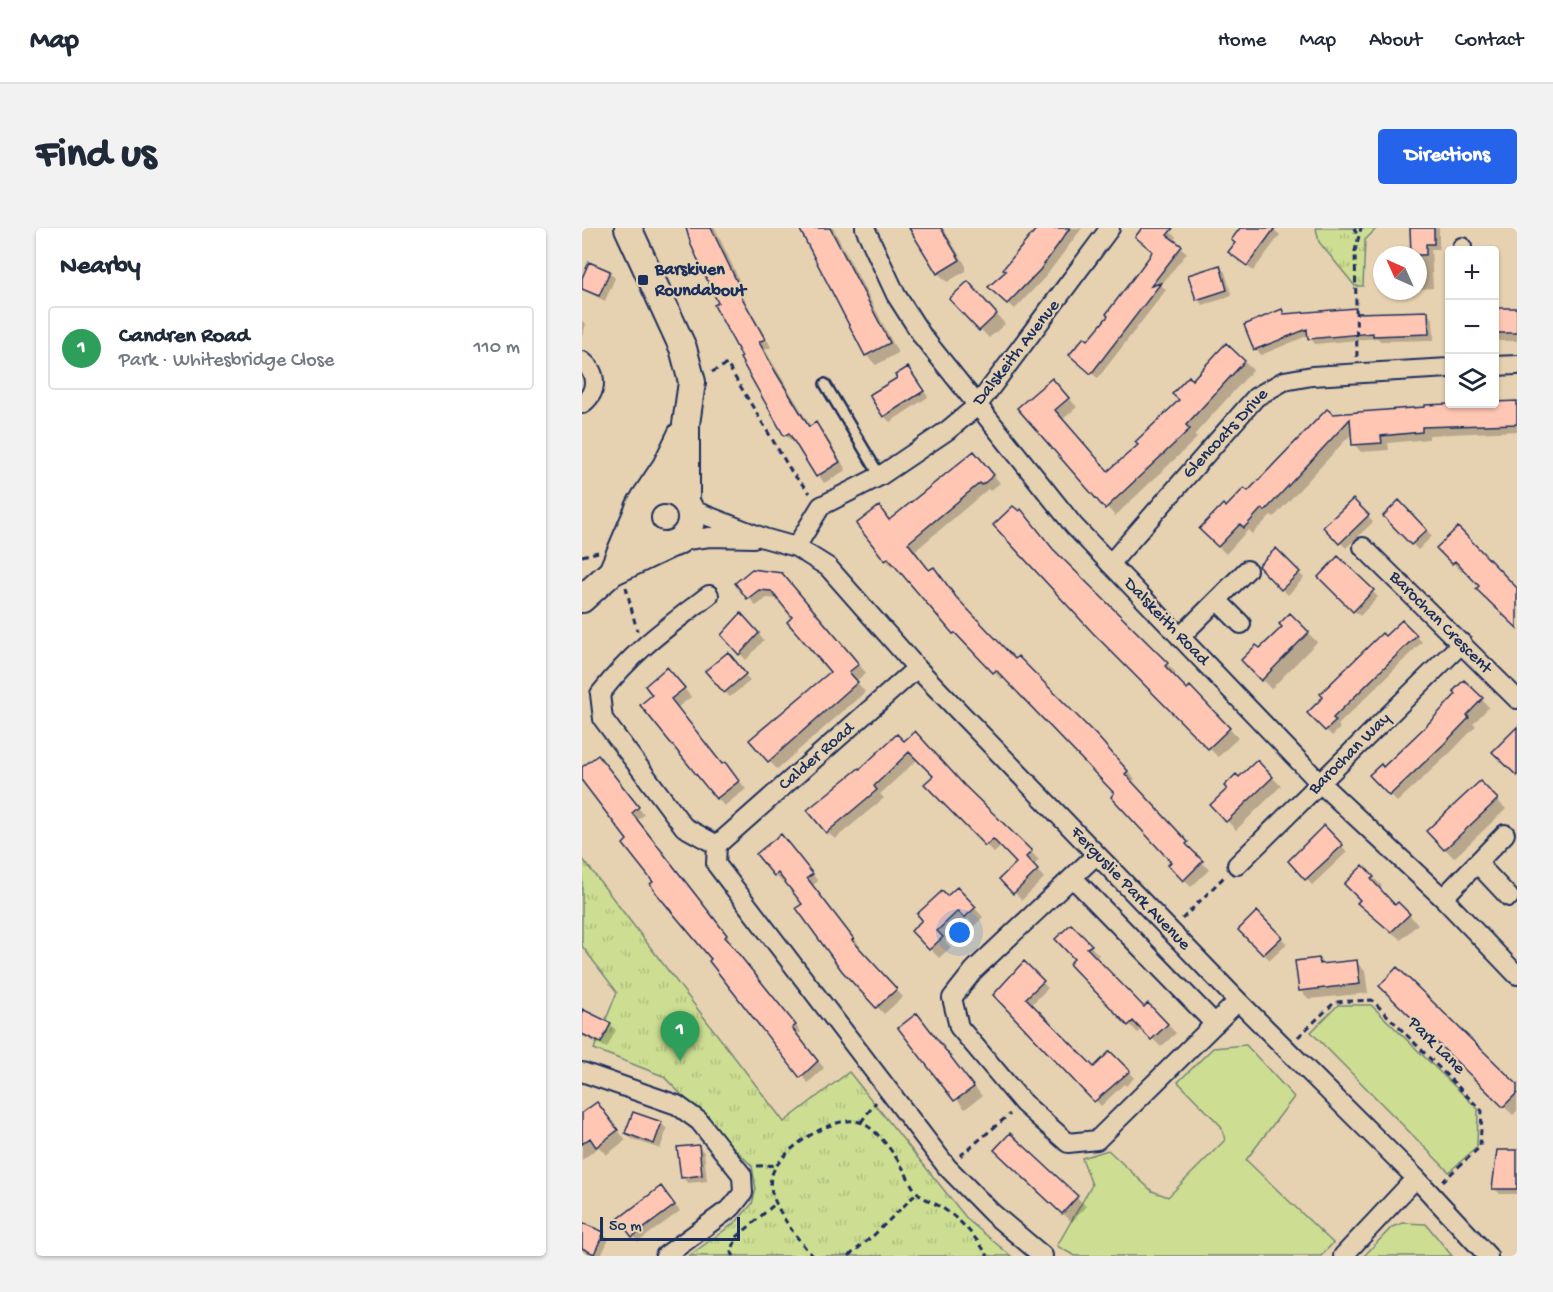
<!DOCTYPE html>
<meta charset="utf-8">
<style>
:root{--surface:#fff;--page:#f2f2f3;--text:#1f2937;--muted:#747a83;--line:#e0e1e3;--accent:#2563eb}
body{margin:0;font-family:"Gochi Hand",sans-serif;background:var(--page);color:var(--text)}
.controls{position:absolute;right:18px;top:18px;display:grid;overflow:hidden;border-radius:6px;box-shadow:0 2px 4px #0004}
.controls button{width:54px;height:54px;display:grid;place-items:center;padding:0;border:0;border-bottom:2px solid var(--line);background:var(--surface);color:var(--text);font:30px sans-serif}
.compass{position:absolute;left:791px;top:18px;width:54px;height:54px;border-radius:50%;background:var(--surface);box-shadow:0 2px 4px #0004;rotate:315deg}
.scale{position:absolute;left:18px;bottom:15px;width:140px;box-sizing:border-box;padding-left:6px;border:3px solid #1b2f5e;border-top:0;font-size:16px;line-height:21px;white-space:nowrap;color:#1b2f5e;-webkit-text-stroke:4px #e6d1b0;paint-order:stroke}
.you{position:absolute;left:378px;top:705px;width:21px;height:21px;margin:-15px;border:4px solid #fff;border-radius:50%;background:#1a73e8;box-shadow:0 0 0 9px #1a73e833}
.badge{display:grid;place-items:center;width:39px;height:39px;border-radius:50%;background:var(--accent);color:#fff;font-size:20px;font-weight:700}
.pin{position:absolute;translate:-50% -50px;filter:drop-shadow(0 2px 3px #0008)}
.pin::after{content:'';position:absolute;top:32px;width:21px;height:18px;background:inherit;clip-path:polygon(0 0,100% 0,50% 100%)}
.list{margin:0;padding:0;list-style:none}
h2{display:flex;justify-content:space-between;align-items:center;height:78px;margin:0;padding:0 24px;font-size:26px}
h2 small{font-size:20px;font-weight:400;color:var(--muted)}
.list li{display:grid;grid-template-columns:39px 1fr auto;gap:18px;align-items:center;box-sizing:border-box;height:84px;margin:0 12px 12px;padding:0 12px;border:2px solid var(--line);border-radius:6px}
.list b{display:block;font-size:22px;white-space:nowrap}
.list p{margin:0;font-size:20px;white-space:nowrap;color:var(--muted)}
.list em{font-size:20px;font-style:normal;color:var(--muted)}
.icon{flex:none;width:33px;height:33px;fill:none;stroke:currentColor;stroke-width:2;stroke-linecap:round;stroke-linejoin:round}
.map{position:relative;flex:none;width:935px;height:1028px;overflow:hidden;border-radius:6px}
header{display:flex;align-items:center;gap:36px;box-sizing:border-box;height:84px;padding:0 30px;background:var(--surface);border-bottom:2px solid var(--line)}
header strong{font-size:28px}
nav{display:flex;gap:33px;margin-inline-start:auto;font-size:21px}
.intro{display:flex;align-items:center;justify-content:space-between;box-sizing:border-box;height:144px;padding:0 36px}
h1{margin:0;font-size:42px}
.button{padding:15px 27px;border-radius:6px;background:var(--accent);color:#fff;font-size:21px;font-weight:700}
main{display:flex;gap:36px;padding:0 36px}
aside{flex:1;background:var(--surface);border-radius:6px;box-shadow:0 2px 4px #0004}
.map>svg:first-child{display:block}
</style>
<header>
<strong>Map</strong>
<nav><a>Home</a><a>Map</a><a>About</a><a>Contact</a></nav>
</header>
<div class="intro"><h1>Find us</h1><a class="button">Directions</a></div>
<main>
<aside>
<h2>Nearby<small></small></h2>
<ul class="list">
<li><span class="badge" style="background:#2e9e5b">1</span><div><b>Candren Road</b><p>Park · Whitesbridge Close</p></div><em>110 m</em></li>
</ul>
</aside>
<div class="map">
<svg width="935" height="1028" viewBox="0 0 935 1028">
<defs>
<pattern id="park-tufts" width="24" height="20" patternUnits="userSpaceOnUse" patternTransform="scale(1.5)"><rect width="24" height="20" fill="#cdde92"/><path d="M3 7l-1-3M5 7V3M7 7l1-3M15 17l-1-3M17 17v-4M19 17l1-3" fill="none" stroke="#afbf80"/></pattern>
</defs>
<rect width="100%" height="100%" fill="#e6d1b0"/>
<filter id="ink" filterUnits="userSpaceOnUse"><feTurbulence type="fractalNoise" baseFrequency=".0167" numOctaves="2"/><feDisplacementMap in="SourceGraphic" scale="12" xChannelSelector="R" yChannelSelector="G"/><feConvolveMatrix kernelMatrix="1 2 1 2 8 2 1 2 1" color-interpolation-filters="sRGB"/></filter>
<g filter="url(#ink)">
<path fill="#cdde92" stroke="#748678" stroke-width="1.5" d="M756,777h33l107,104 -1,38 -28,25 -138,-140z
M664,817l48,52 -48,63 87,83 -12,13h-246l-18,-10 35,-61 -10,-27 26,-8 44,41 16,6 57,-57 -4,-14 -43,-44 35,-34z
M821,995l23,1 26,32h-88l28,-29z"/>
<path fill="url(#park-tufts)" stroke="#748678" stroke-width="1.5" d="M734,0h61l-12,12 -2,46h-8l-36,-44z
M0,630l202,264 65,-50 119,148 43,36h-322l48,-35 15,-17 4,-15 -4,-23 -89,-90 -69,-27 23,-57 -35,-46z"/>
<path fill="#0003" d="M104,0h29l31,67 -3,2 28,50 -6,3 46,77 5,-3 7,7 23,39 -22,13 -29,-43 -2,2 -8,-7z
M218,0h33l65,125 -22,12 -9,-9z
M329,0h32l23,38v5l-19,11 -9,-9z
M457,0h43l-36,48 -31,33 -18,-15 11,-23z
M562,0h22l10,9 -3,4 14,12 -26,32 5,5 -68,88 -22,-17 75,-104 2,-6z
M660,0h30l8,7 -27,36 -23,-19z
M830,0h27v21h-8l2,39 -15,1v-34h-15l9,-2z
M637,39l6,5 7,24 -29,9 -6,-6z
M27,44l6,6 -10,23 -23,-12v-8z
M395,64l28,32 -16,14 -37,-39z
M935,81v32h-18l-5,-4v-27z
M700,83l4,4 141,-2 6,6 1,21 -53,1 -4,-3 -62,6 -6,-9 -48,20 -5,-6z
M0,93l4,3 -4,13z
M644,117l27,25 -59,65 3,3 -82,78 -96,-108 41,-20 17,19 -15,13 46,53 32,-28 41,-45 11,-18z
M326,141l20,28 -38,25 -6,-6z
M935,174v29l-88,4v4l-41,4 1,7 -28,2 -7,-8 -1,-12 -79,85 -3,-2 -19,19 -4,-4 -22,24 -25,-25 47,-35 84,-78z
M400,233l18,22 -10,8 -2,-2 -73,62 15,21 11,5 22,29 52,55 90,85 30,33 -4,4 78,87 -18,17 -21,-22 3,-3 -57,-69 -112,-116 -3,2 -67,-66 -38,-48 -3,2 -7,-7 -7,-52 11,13z
M771,273l20,21 -27,26 -21,-21z
M817,274l33,34 -14,14 -33,-34z
M876,301l23,57 -16,-17 -3,3 -24,-24z
M694,322l28,28 -16,17 -28,-29z
M756,330l40,39 -18,19 -40,-39z
M479,331l115,114 -3,3 14,15 3,-3 48,50 -20,19 -169,-172z
M155,355h53l76,90 -10,8 9,11 -88,77 -8,-8 63,-88 -53,-74 -12,-1 -11,8z
M159,387l23,25 -18,20 -23,-25z
M708,387l27,27 -46,47 -28,-29 17,-10 24,-23z
M820,394l20,20 -84,83 2,3 -8,8 -23,-23z
M151,432l17,21 -20,16 -5,-5z
M93,449l16,20 -14,11 46,58 9,6 14,17 -22,17 -82,-101z
M882,454l25,25 -16,17 3,2 -24,25 -55,51 -26,-27 12,-6 44,-42 31,-33z
M315,508l74,57 68,67 -6,6 11,12 -22,22 -21,-21 17,-16 -16,-17 -8,7 -68,-69 9,-8 -17,-17 -38,35 4,4 -49,41 -8,-7 33,-61z
M675,534l24,24 -45,44 -24,-25z
M22,535l40,52 -7,5 95,122 -2,2 71,88 -4,3 27,33 -16,15 -97,-122 2,-2 -58,-77 -25,-42 -48,-61v-10z
M898,555l26,26 -52,49 -26,-27z
M742,600l23,24 -35,33 -22,-24z
M205,615l31,38 -5,4 47,61 -2,2 45,49 -19,17 -40,-44 -40,-66 -19,-24 -3,2 -7,-7z
M781,640l19,18 -3,3 17,18 2,-3 20,20 -17,16 -33,-28 -6,-12z
M375,661l26,28 -9,9 -6,-7 -23,22 6,6 -12,11 -26,-27z
M675,685l30,31 -17,16 -30,-30z
M489,698l28,29 -4,3 49,51 4,-4 28,28 -15,14 -18,-18 -5,4 -67,-69 6,-5z
M736,732l6,5 32,-3 9,9 3,22 -59,6 -9,-9z
M442,735l24,25 -17,17 63,64 16,-16 24,25 -8,8 -2,-2 -23,22 -106,-111z
M799,758l136,100v25l-4,4z
M0,782l28,14 6,6 -9,18 -25,-12z
M335,787l65,81 -17,13 -65,-81z
M14,876l30,36 -20,15 -7,-8 -17,13v-45z
M79,895l6,6 -7,20 -28,-10 -6,-6z
M428,907l76,71 -14,16 -67,-63z
M117,919l5,5 3,29 -19,2 -6,-6z
M935,924v42h-17l-6,-6z
M79,960l19,23 -42,31 -5,-6z
M0,996l21,10 6,5 -8,17 -19,-5z"/>
<path fill="#ffc7b3" stroke="#1b2f5e" stroke-width="1.5" d="M104,0h25l29,60 -3,1 28,50 -6,3 16,29 34,56 7,-5 24,40 -24,15 -27,-44 -5,3 -44,-78 2,-1 -28,-52 4,-2 -27,-58z
M217,0h31l60,115 -25,13z
M327,0h32l19,32 -23,14z
M455,0h33l-30,42 -33,34 -19,-17 18,-16 -3,-2z
M560,0h31l-6,7 15,11 -31,40 10,-3 -70,91 -22,-19 15,-18 4,3 20,-24 -2,-2 44,-58 2,-5 -17,-14z
M658,0h35l-28,38 -19,-14 7,-9 -4,-3z
M828,0h24v16h-8v11h-15z
M7,34l21,9 -11,25 -17,-7v-11z
M638,37l7,25 -31,10 -8,-25z
M386,53l29,33 -18,17 -30,-32z
M774,80v5l72,-2 1,23 -56,2v-3l-65,6 -1,-10 -53,21 -10,-25 38,-16 2,5z
M912,80h23v25h-23z
M644,115l19,18 -59,64 4,4 -85,80 -88,-101 35,-30 17,20 -14,12 53,61 30,-26 -3,-3 44,-42 -7,-6 17,-18 3,4z
M326,139l16,24 -41,26 -14,-22 28,-17 -2,-3z
M935,173v23l-95,3v5l-41,4 1,7 -30,2 -2,-26 -85,92 -3,-3 -18,20 -4,-4 -22,23 -19,-18 24,-25 3,3 18,-19 4,3 79,-82 6,5 92,-7v-2z
M392,223l20,24 -12,10 -2,-2 -72,60 21,27 5,-3 22,30 59,62 3,-3 80,81 30,34 -3,3 63,68 -2,2 17,17 -20,20 -15,-16 3,-3 -60,-65 3,-4 -118,-123 -3,3 -38,-40 -2,1 -65,-76 -3,3 -29,-37 23,-18 10,14z
M771,271l16,16 -30,29 -16,-17z
M817,272l28,30 -16,15 -28,-29z
M431,278l6,5 2,-2 32,40 115,114 -3,3 22,23 3,-3 40,42 -22,21 -115,-116 -100,-108z
M876,299l59,61v40l-41,-39 3,-3 -24,-25 -3,3 -16,-16z
M694,320l24,24 -19,18 -23,-24z
M756,328l36,34 -21,22 -35,-35z
M170,341l30,4 77,91 -10,8 9,10 -90,80 -19,-22 81,-68 -43,-50 5,-5 -21,-26 -12,-1 -12,9 -12,-16z
M159,385l18,20 -20,22 -18,-20z
M708,385l19,19 -48,49 -20,-21 15,-15 4,3 22,-21 -3,-3z
M820,392l15,15 -84,83 3,3 -11,10 -18,-18 16,-16 -3,-3 62,-61 3,3z
M146,424l18,22 -22,19 -19,-22z
M85,439l18,21 -14,11 51,65 3,-2 14,19 -23,18 -76,-94 12,-10 -7,-9z
M882,452l19,18 -16,17 2,3 -25,26 -55,52 -20,-21 12,-11 2,3 43,-41 30,-32 -3,-3z
M935,499v49l-25,-24z
M333,503l50,55 67,65 -6,6 12,13 -25,24 -14,-15 17,-16 -23,-24 -8,7 -61,-62 9,-8 -24,-24 -35,34 3,4 -51,43 -19,-23 52,-42 1,1 37,-35 7,7z
M16,527l41,52 -7,6 95,122 -2,2 71,88 -4,3 26,33 -18,17 -91,-117 2,-2 -55,-66 -6,-9 3,-2 -30,-38 4,-4 -45,-59v-14z
M675,532l16,17 -47,45 -16,-17 17,-16 -3,-3 12,-12 3,3z
M898,553l18,18 -54,51 -18,-19z
M742,597l19,20 -38,35 -17,-19z
M199,606l32,40 -6,4 47,61 -2,1 45,49 -21,19 -34,-37 -46,-63 6,-4 -24,-31 -4,3 -18,-22z
M781,637l11,12 -3,2 24,26 3,-3 12,12 -19,18 -34,-29 3,-3 -16,-16z
M375,659l19,20 -12,11 -6,-7 -21,20 6,6 -14,13 -18,-19 11,-11 -5,-6 25,-23 5,5z
M675,683l25,26 -19,18 -25,-25z
M489,696l21,21 -5,3 57,59 4,-4 20,21 -17,16 -18,-19 -5,5 -59,-62 5,-5 -19,-20z
M737,730l1,6 37,-4 3,24 -61,7 -4,-30z
M442,733l20,20 -18,17 68,69 16,-16 20,20 -36,31 -101,-107z
M815,739l120,117v9l-14,14 -124,-121z
M0,781l29,14 -10,20 -19,-9z
M335,785l57,74 -20,14 -56,-73z
M15,874l21,28 -22,17 -6,-9 -8,6v-31z
M51,884l29,10 -8,22 -29,-11z
M428,905l68,63 -16,18 -68,-64z
M117,917l3,30 -21,3 -4,-31z
M915,922h20v39h-25z
M79,958l14,19 -43,32 -14,-18z
M0,995l22,9 -10,22 -12,-6z"/>
<g fill="none" stroke-linecap="round" stroke-linejoin="round">
<g stroke="#1b2f5e" stroke-width="14">
<path id="lane" d="M243,156l55,92"/>
</g>
<g stroke="#1b2f5e" stroke-width="22">
<path id="street" d="M283,0l31,67 27,42 151,189 246,257 123,115 74,77
M880,22v-3
M0,133c16,12 16,31 0,43
M912,138l23,-1
M108,281l74,29 32,9 32,20 89,101 321,333 178,177 72,78
M97,313l31,-4 44,1
M214,319l25,-41 59,-30 68,-46 29,-24 133,-178
M781,319l154,152
M528,336l146,-167 28,-16 28,-5 137,-8
M127,367c-43,33 -75,55 -109,99l3,25 81,108 33,18 -1,19 231,303 45,46 51,43
M635,372l24,24
M598,409l67,-67
M135,617l200,-177
M514,627l-122,115 -22,28 7,29 64,76 45,40 29,-3 141,-139
M895,635l32,34
M655,637l225,-222
M491,650l142,146
M861,670l62,-64
M0,844l95,33 22,16 43,54 1,18 -11,14 -67,49
M761,1028l73,-78"/>
</g>
<g stroke="#1b2f5e" stroke-width="30">
<path id="secondary" d="M46,0l55,120 9,34 -6,42v77
M55 290a27 27 0 1 1 54 0a27 27 0 1 1-54 0Z
M62,271l22,-33 15,-31
M30,344l25,-59
M0,371l30,-27 59,-28"/>
</g>
<path stroke="#1b2f5e" stroke-width="3" stroke-dasharray="6 4.5" stroke-linecap="butt" d="M772,0l3,7
M775,129l-2,-106 6,-23
M130,144l15,-8 66,110 17,19
M0,328l16,-4
M44,359l11,44
M600,691l42,-42
M716,809l37,-35 37,-2 110,111 -2,36 -37,34
M279,894l15,-20
M378,928l50,-42
M175,938l19,-1
M152,1028l-3,-4 6,-15 39,-34
M231,1028c-14,-14 -47,-57 -42,-78 5,-26 65,-67 91,-55 16,7 33,32 42,47 4,7 8,18 14,23 6,6 16,10 23,14 20,13 34,29 47,49
M267,1028l25,-21 43,-42"/>
<use href="#lane" stroke="#e6d1b0" stroke-width="9"/>
<use href="#street" stroke="#e6d1b0" stroke-width="18"/>
<use href="#secondary" stroke="#e6d1b0" stroke-width="26"/>
</g>
</g>
<rect fill="#1b2f5e" stroke="#e6d1b0" stroke-width="2" x="55" y="46" width="12" height="12" rx="3"/>
<g text-anchor="middle" dominant-baseline="central" stroke-width="4.5" stroke-linejoin="round" paint-order="stroke">
<g font-size="18" font-weight="bold" fill="#1b2f5e" stroke="#e6d1b0" text-anchor="start">
<text x="73" y="42">Barskiven<tspan x="73" dy="21">Roundabout</tspan></text>
</g>
<g font-size="18" fill="#1b2f5e" stroke="#e6d1b0">
<text transform="translate(435 125) rotate(-52)">Dalskeith Avenue</text>
<text transform="translate(644 206) rotate(-47)">Glencoats Drive</text>
<text transform="translate(584 394) rotate(46)">Dalskeith Road</text>
<text transform="translate(858 395) rotate(45)">Barochan Crescent</text>
<text transform="translate(768 526) rotate(-45)">Barochan Way</text>
<text transform="translate(235 529) rotate(-41)">Calder Road</text>
<text transform="translate(548 661) rotate(46)">Ferguslie Park Avenue</text>
<text transform="translate(854 818) rotate(45)">Park Lane</text>
</g>
</g>
</svg>
<div class="controls">
<button>+</button>
<button>−</button>
<button><svg class="icon" aria-label="layers" viewBox="0 0 24 24"><path d="M12 4l9 5-9 5-9-5zM3 14l9 5 9-5"/></svg></button>
</div>
<svg class="compass" viewBox="-18 -18 36 36"><path d="M0-13l5 13h-10z" fill="#e53935"/><path d="M0 13l5-13h-10z" fill="#747a83"/></svg>
<div class="scale">50 m</div>
<div class="you"></div>
<div class="pin badge" style="left:98px;top:833px;background:#2e9e5b">1</div>
</div>
</main>
